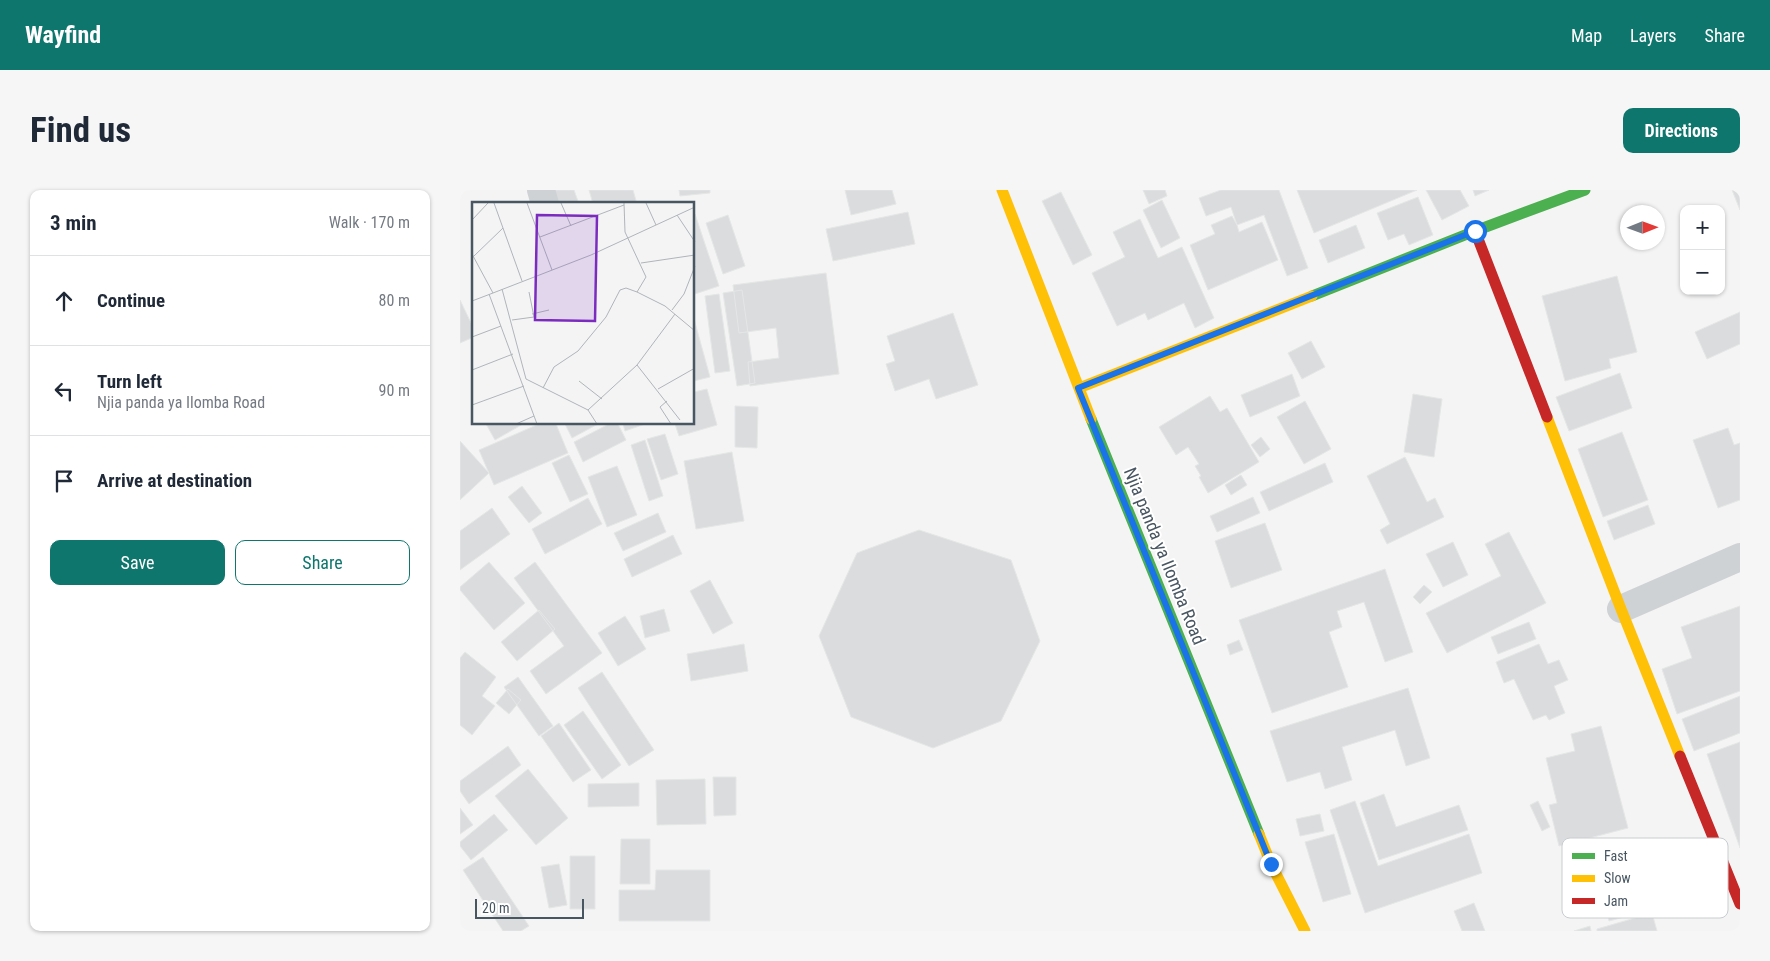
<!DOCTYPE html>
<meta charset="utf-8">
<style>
:root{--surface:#fff;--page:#f6f6f7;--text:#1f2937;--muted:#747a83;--line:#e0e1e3;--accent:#0f766e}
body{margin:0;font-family:"Roboto Condensed",sans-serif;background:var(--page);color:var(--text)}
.controls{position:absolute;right:15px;top:15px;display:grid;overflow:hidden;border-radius:10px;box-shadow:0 1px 4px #0004}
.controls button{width:45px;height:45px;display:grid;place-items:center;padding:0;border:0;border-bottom:1px solid var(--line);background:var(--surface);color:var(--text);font:25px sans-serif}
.compass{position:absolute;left:1160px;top:15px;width:45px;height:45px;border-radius:50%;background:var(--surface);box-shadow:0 1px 4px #0004;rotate:89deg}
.scale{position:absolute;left:15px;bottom:12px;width:109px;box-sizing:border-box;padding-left:5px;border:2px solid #485662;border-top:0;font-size:14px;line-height:18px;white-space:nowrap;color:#485662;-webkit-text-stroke:4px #fff;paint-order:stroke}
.stop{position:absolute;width:15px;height:15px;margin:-11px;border:4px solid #1a73e8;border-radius:50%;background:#fff}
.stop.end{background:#1a73e8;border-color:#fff;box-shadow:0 1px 5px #0008}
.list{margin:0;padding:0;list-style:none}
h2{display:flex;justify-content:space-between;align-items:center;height:65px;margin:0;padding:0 20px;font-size:21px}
h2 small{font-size:16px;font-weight:400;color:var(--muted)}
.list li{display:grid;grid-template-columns:32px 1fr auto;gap:15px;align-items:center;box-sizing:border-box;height:90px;padding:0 20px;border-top:1px solid var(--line)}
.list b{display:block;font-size:19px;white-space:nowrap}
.list p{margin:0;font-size:16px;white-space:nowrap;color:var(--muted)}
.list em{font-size:16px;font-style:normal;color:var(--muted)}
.actions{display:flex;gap:10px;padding:15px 20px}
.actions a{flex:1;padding:11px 0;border:1px solid var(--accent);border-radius:10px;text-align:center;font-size:18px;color:var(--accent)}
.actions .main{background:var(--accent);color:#fff}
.icon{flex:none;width:28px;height:28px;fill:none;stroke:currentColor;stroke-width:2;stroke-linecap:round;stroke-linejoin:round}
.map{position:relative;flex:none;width:1280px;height:741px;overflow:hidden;border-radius:10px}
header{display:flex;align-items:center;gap:30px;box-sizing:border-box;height:70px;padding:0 25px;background:var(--accent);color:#fff}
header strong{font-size:24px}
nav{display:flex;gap:28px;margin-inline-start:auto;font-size:18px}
.intro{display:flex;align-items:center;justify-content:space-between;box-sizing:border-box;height:120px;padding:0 30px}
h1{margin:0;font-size:35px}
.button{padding:12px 22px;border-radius:10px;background:var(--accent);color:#fff;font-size:18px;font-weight:700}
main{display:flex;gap:30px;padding:0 30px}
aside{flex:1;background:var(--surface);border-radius:10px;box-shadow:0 1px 4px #0004}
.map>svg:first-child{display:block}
</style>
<header>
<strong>Wayfind</strong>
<nav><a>Map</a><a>Layers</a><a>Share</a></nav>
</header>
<div class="intro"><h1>Find us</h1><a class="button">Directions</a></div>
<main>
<aside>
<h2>3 min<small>Walk · 170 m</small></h2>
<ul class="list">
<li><svg class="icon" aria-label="ahead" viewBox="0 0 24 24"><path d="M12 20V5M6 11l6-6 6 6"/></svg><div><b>Continue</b></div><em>80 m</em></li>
<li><svg class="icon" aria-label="left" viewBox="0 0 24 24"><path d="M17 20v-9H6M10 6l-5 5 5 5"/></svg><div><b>Turn left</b><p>Njia panda ya Ilomba Road</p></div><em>90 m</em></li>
<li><svg class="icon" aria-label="arrive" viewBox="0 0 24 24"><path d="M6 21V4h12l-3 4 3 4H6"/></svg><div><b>Arrive at destination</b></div></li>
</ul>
<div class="actions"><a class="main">Save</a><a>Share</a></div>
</aside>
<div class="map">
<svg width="1280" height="741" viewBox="0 0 1280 741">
<rect width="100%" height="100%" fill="#f4f4f4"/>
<path fill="#dbdcde" stroke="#e5e6e6" d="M85,0h29l5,14h-29z
M129,0h44l4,14h-44z
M219,0h31v3l-30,3z
M385,0h47l4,14 -45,11z
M683,0h22l2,6 -18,8z
M761,0h58l29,78 -21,8 -23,-61 -27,10 -6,-18 -25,9 -7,-18z
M837,0h120l-103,43z
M966,0h34l9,16 -27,14z
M1013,0h16l-14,6z
M1272,0h8v20z
M601,2l31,63 -19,10 -31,-64z
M958,7l15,38 -24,10 -5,-11 -16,6 -11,-27z
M702,10l18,38 -19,10 -18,-38z
M448,22l7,32 -82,17 -7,-32z
M235,24l24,72 -24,8 -1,-2z
M268,25l17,51 -22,8 -17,-51z
M772,26l5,9 2,7 23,-10 16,38 -70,30 -18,-45 25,-11 -4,-9z
M680,29l18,39 24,-11 32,71 -19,10 -11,-25 -36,17 -3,-7 -28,13 -25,-53 33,-16 -12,-25z
M896,35l9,23 -37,15 -9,-23z
M366,83l13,101 -89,12 -2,-24 31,-4 -3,-30 -37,5 -6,-48z
M1157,86l20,76 -28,7 2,9 -46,13 -23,-85z
M282,100l13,93 -18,3 -14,-93z
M259,104l11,77 -15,2 -10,-77z
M0,110l14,29v8l-14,6z
M1280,122v32l-33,15 -12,-27z
M493,123l25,72 -42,14 -7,-20 -34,12 -9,-27 9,-3 -8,-25z
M234,129l16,58 -16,4z
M851,151l14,26 -23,12 -14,-26z
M1160,183l12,35 -63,23 -13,-34z
M832,184l8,22 -50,21 -9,-22z
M247,199l10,36 -38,11 -4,-12h19v-32z
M953,204l29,5 -8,58 -30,-5z
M750,206l10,16 7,-4 32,54 -51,31 -9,-16 2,-1 -6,-10 4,-2 -11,-17 -12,8 -17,-28z
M845,211l26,48 -27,15 -27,-47z
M275,216l23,1 -1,41 -22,-1z
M26,234h37l-28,16z
M79,234h17l12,29 -74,32 -15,-35z
M105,234h33l-26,14z
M149,234h9l8,16 -43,22 -9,-20z
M163,234h22l-20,7z
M1268,238l6,17 6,-2v57l-22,8 -25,-68z
M1162,242l26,68 -45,17 -25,-68z
M205,244l13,40 -17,6 -14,-41z
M801,247l9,12 -10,8 -9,-12z
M185,250l18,56 -14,5 -18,-56z
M0,251l29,32 -29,27z
M272,262l12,69 -48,8 -12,-68z
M109,265l19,39 -18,8 -18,-39z
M945,267l22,45 8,-4 9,19 -57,27 -7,-14 10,-6 -23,-48z
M865,273l8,19 -64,29 -9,-19z
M157,276l20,49 -30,12 -19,-50z
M781,285l6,10 -16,10 -6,-10z
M62,296l20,27 -13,10 -21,-26z
M793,307l7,16 -43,19 -7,-16z
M128,308l14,26 -57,30 -13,-25z
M1188,315l7,19 -41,16 -7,-19z
M32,318l18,26 -50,36v-39z
M198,323l8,19 -43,19 -9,-18z
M805,333l17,47 -51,18 -16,-47z
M459,340l92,30 29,81 -39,80 -68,27 -82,-31 -32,-81 38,-83z
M1049,342l37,71 -99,50 -21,-40 75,-37 -16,-32z
M213,345l9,19 -50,23 -8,-18z
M993,352l15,33 -25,12 -17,-33z
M29,372l36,41 -31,27 -34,-40v-3z
M75,372l67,91 -56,41 -16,-23 34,-25 -50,-68z
M925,379l28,83 -28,10 -21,-60 -27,9 5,16 -13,5 19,55 -76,26 -33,-93z
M250,390l23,43 -20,11 -23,-43z
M964,395l8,7 -12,12 -7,-7z
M1280,416v85l-63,23 -15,-45 30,-11 -11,-31z
M204,419l6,22 -25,7 -5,-22z
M79,420l16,19 -38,32 -16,-19z
M165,426l21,33 -28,17 -20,-33z
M1069,432l7,17 -38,15 -7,-17z
M779,450l4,10 -13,5 -3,-10z
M284,454l4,27 -57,10 -4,-27z
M1079,454l9,20 11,-4 9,20 -14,6 11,27 -16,7 -3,-5 -13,5 -19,-41 -10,4 -8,-21z
M5,462l31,25 -14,19 13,10 -23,29 -12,-10v-67z
M142,482l52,78 -25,16 -51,-78z
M58,487l35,49 -14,10 -35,-49z
M948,498l22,70 -24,8 -11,-36 -53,17 10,33 -27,9 -5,-17 -33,10 -17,-51z
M48,499l13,11 -12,14 -13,-11z
M1280,506v37l-46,18 -12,-32z
M123,521l38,54 -19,14 -38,-54z
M99,533l32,47 -18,12 -32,-46z
M1141,536l27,102 -69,18 -10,-41 8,-2 -11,-45 29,-7 -4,-17z
M1280,552v106l-33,-94z
M48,556l13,19 -52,39 -9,-13v-10z
M68,579l40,49 -32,27 -41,-49z
M253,587h23v38l-22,1z
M245,589l1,45 -49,1 -1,-45z
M179,593v23l-51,1v-23z
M924,604l12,33 63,-22 9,25 -89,30 -19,-57z
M895,611l23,65 91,-32 13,39 -117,40 -35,-103z
M1078,611l12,26 -8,4 -12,-26z
M0,618l13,17 -13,9z
M34,624l14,16 -37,30 -11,-14v-4z
M860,624l4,17 -24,5 -4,-17z
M874,644l17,60 -28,8 -18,-60z
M161,649h29v45h-30z
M1192,665l14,51 -57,15 -8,-29 17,-5 -5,-21z
M110,666h25v53h-25z
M23,667l46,69 -8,5h-18l-40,-61z
M99,674l8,41 -18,3 -8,-41z
M196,680h54v51h-91v-31h36z
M1014,713l11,28h-23l-8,-20z
M1192,723l5,18h-60v-2z
M1130,736l1,5h-17z"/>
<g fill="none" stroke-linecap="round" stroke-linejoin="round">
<path stroke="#cfd2d5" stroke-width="28" d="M81,0l4,14
M1161,419l119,-52"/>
<path stroke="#4caf50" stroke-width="11" d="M852,106l163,-65 110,-41
M631,229l168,415"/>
<path stroke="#ffc107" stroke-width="11" d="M542,0l89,229
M619,198l233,-92
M1087,227l74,192 59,147
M799,644l12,30 34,67"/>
<path stroke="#c62828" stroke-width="11" d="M1015,41l72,186
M1220,566l60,148"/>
</g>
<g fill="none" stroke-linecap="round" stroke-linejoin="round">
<path stroke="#1a73e8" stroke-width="6" d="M811,674l-193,-476 397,-157"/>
</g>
<g text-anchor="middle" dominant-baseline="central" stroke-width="4" stroke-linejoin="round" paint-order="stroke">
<g font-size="18" fill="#485662" stroke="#fff">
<text transform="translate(705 366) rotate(68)">Njia panda ya Ilomba Road</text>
</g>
</g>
<g transform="translate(12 12)">
<rect width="222" height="222" fill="#f4f4f4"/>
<path fill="none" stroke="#afb5ba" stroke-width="1" d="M22,1l28,78M55,1l25,67M89,1l10,23M152,1l1,29 21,45 -9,15 28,14 30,25M174,1l10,22M205,13l18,27M0,18l16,-17M68,35l84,-32M0,52l21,39 -21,8M2,54l29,-28M169,61l54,-8M30,87l24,90 62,31 49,-45 38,-51M21,91l98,-38 104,-48M17,92l48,130M200,108l12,-16 11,-28M60,112l17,-4M40,118l22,-3 -5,-25M0,135l29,-11M165,163l43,55M0,168l41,-16M107,179l23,18M71,186l11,-21 24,-16 28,-34 14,-27 6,-2 11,4M186,187l37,-21M195,199l-7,6 11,17M0,203l52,-19M116,208l9,14M44,222l18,-8"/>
<path fill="#7b2cbf" fill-opacity="0.15" stroke="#7b2cbf" stroke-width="2.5" d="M65,13l60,1 -2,105 -60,-1z"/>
<rect width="222" height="222" fill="none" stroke="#485662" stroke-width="2.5"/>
</g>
<rect x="1102" y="648" width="166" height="80" rx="8" fill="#fff" stroke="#c8ccd0" stroke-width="1"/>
<rect x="1112" y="663" width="23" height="6" fill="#4caf50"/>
<rect x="1112" y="685" width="23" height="7" fill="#ffc107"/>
<rect x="1112" y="708" width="23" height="6" fill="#c62828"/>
<g font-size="14" fill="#485662">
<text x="1144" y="671">Fast</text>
<text x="1144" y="693">Slow</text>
<text x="1144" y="716">Jam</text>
</g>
</svg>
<div class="controls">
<button>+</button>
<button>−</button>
</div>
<svg class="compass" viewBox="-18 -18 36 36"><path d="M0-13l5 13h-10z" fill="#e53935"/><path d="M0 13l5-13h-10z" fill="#747a83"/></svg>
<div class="scale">20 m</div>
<div class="stop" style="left:1015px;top:41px"></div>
<div class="stop end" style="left:811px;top:674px"></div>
</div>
</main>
